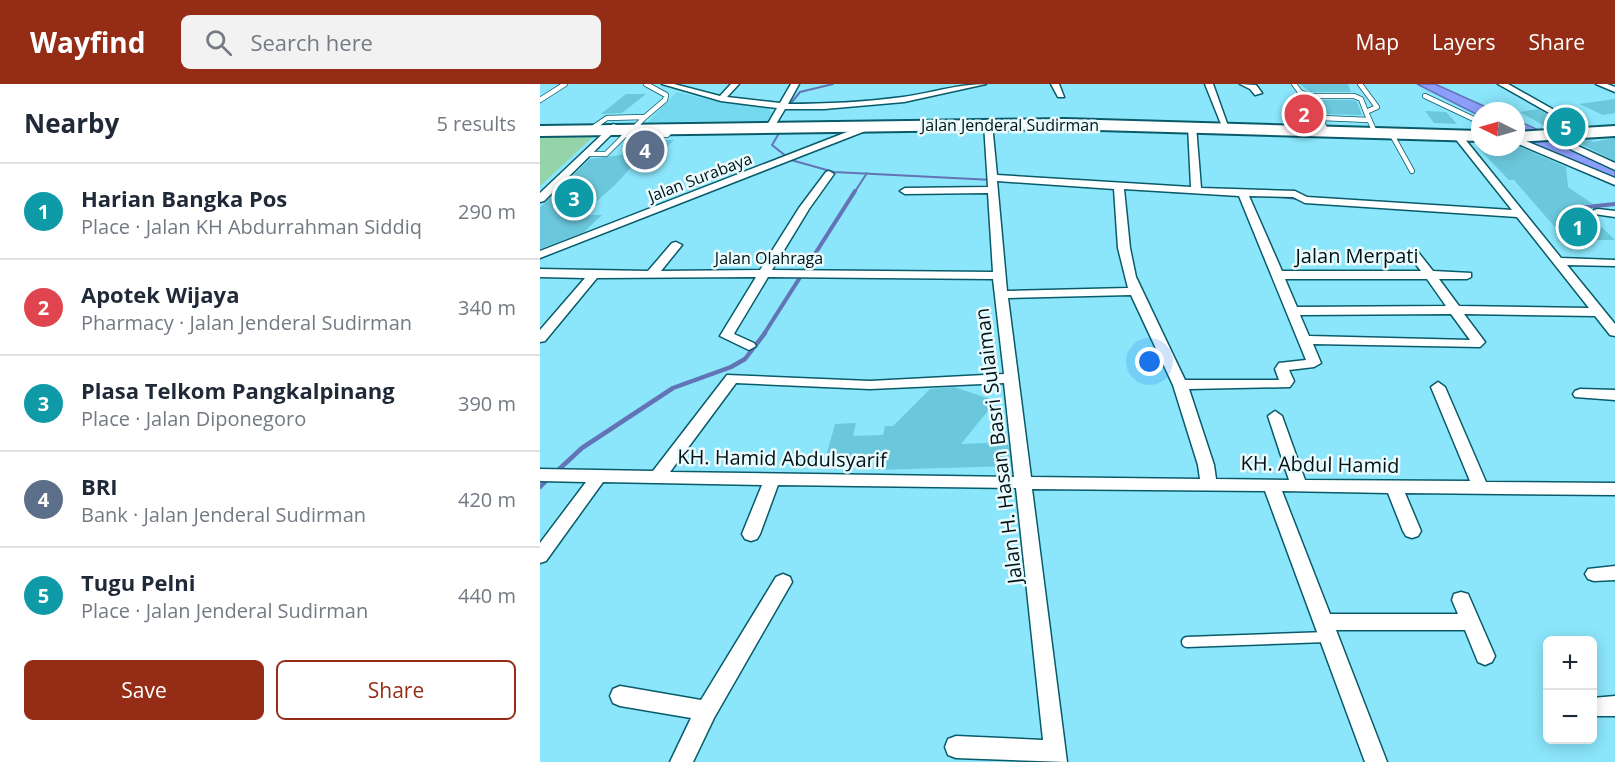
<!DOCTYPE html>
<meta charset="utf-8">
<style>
:root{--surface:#fff;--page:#f2f2f3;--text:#1f2937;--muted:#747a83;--line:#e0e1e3;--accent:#952d16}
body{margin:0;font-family:"Open Sans",sans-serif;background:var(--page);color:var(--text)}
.controls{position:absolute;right:18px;bottom:18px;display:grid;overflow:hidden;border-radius:9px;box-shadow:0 3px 15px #0003}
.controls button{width:54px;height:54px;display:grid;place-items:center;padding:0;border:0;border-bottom:2px solid var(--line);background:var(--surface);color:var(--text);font:30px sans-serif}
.compass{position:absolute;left:931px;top:18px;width:54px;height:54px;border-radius:50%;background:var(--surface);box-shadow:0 3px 15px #0003;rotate:275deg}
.you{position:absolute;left:610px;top:278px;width:21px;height:21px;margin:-15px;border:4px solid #fff;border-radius:50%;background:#1a73e8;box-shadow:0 0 0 9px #1a73e833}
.badge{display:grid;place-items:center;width:39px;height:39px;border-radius:50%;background:var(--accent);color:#fff;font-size:20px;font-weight:700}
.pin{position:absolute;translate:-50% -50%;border:3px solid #fff;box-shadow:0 2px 6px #0006}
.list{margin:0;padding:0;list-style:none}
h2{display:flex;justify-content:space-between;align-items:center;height:78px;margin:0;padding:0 24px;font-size:26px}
h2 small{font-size:20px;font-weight:400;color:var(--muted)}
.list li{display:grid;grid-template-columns:39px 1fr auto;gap:18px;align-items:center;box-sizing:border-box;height:96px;padding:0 24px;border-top:2px solid var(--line)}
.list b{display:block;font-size:22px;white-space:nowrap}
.list p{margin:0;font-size:20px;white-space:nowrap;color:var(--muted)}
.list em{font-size:20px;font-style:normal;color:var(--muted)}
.actions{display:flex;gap:12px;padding:18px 24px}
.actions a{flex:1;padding:14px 0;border:2px solid var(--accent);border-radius:9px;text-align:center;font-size:21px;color:var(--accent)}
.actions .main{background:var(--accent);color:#fff}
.icon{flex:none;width:33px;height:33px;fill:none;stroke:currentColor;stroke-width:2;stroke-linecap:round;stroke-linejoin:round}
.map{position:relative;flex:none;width:1075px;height:678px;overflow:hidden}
header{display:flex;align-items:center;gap:36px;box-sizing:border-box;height:84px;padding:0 30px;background:var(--accent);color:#fff}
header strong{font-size:28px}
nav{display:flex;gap:33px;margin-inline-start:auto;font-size:21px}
.search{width:420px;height:54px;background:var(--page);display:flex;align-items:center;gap:15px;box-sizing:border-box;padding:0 21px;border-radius:9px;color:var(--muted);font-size:22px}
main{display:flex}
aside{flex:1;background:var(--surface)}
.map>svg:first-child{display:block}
</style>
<header>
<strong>Wayfind</strong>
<div class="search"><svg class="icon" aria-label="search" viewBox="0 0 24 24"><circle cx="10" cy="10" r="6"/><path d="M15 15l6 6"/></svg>Search here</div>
<nav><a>Map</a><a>Layers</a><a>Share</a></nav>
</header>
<main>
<aside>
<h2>Nearby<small>5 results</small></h2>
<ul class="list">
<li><span class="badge" style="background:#0f9aa8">1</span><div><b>Harian Bangka Pos</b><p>Place · Jalan KH Abdurrahman Siddiq</p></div><em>290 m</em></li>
<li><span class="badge" style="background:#e0444e">2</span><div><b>Apotek Wijaya</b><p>Pharmacy · Jalan Jenderal Sudirman</p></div><em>340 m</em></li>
<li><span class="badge" style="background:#0f9aa8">3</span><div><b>Plasa Telkom Pangkalpinang</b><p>Place · Jalan Diponegoro</p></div><em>390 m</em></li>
<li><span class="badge" style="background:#5c6f8a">4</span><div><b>BRI</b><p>Bank · Jalan Jenderal Sudirman</p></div><em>420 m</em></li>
<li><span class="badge" style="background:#0f9aa8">5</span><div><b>Tugu Pelni</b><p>Place · Jalan Jenderal Sudirman</p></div><em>440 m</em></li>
</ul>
<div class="actions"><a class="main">Save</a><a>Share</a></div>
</aside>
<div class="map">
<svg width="1075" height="678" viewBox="0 0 1075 678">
<rect width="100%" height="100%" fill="#8be6fb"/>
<path fill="#74d9ef" d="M137,8l42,10 48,5 6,7 -5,7 -120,1z"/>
<path fill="#95d4a8" d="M0,51h55l-55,51z"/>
<path fill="#8b9ef9" stroke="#6274b5" stroke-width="1.5" d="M877,0h18l60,27h-15v5z
M976,36l43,19 2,5 5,3 49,21v12l-45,-21 -51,-19 5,-7 -8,-4z"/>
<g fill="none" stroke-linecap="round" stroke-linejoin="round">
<path stroke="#6274b5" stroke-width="2" d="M251,19l9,-11 33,-8
M241,46l-9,15 19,15 43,12 159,8
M611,106l30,2
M314,109l13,-20"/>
<path stroke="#6274b5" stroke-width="4" d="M630,107l11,1
M740,112l18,2
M1037,124l38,-4
M224,250l91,-143"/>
<path stroke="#6274b5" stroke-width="4.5" d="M16,388l26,-24 91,-60 58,-21 14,-8 20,-26
M0,403l10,-10"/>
</g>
<path fill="#6bc7db" d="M760,0h48l3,8h-41z
M86,10h20l-24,19 -21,1z
M1075,15v14l-12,2 -24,-11z
M777,16h36l4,2 5,13 -39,-1z
M998,25l31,18 -21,1 -28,-16z
M885,27l21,1 11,12 -23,-1z
M1075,54v23l-40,-20 18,-1 -1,2z
M97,56h37l-20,20h-16l-23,25 -34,30h21l-18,17 -44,17v-42l50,-48 31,-4z
M976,61l50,22 2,20 25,17 -13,2 35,34h-49l-52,-60h-5l-32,-33z
M414,303l42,14 -35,43 47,-2 3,24 -136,4 3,-13h-32l-3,10h-20l12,-43 21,-1 -3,13 30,-1 2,-9h8l37,-37z"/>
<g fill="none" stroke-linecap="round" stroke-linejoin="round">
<g stroke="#095b69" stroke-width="6">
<path id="lane-far1" d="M754,0l6,8 11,5 15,34
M820,0l17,23 -11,5 7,16
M769,12h45l7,3 5,13
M885,12l55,26
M0,16l25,-16
M105,33l20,-17 1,-5 -20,-11
M782,34l47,2
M48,47l19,-13 38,-1 -9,9
M851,49l21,38
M46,70h20l19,-19h42l5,-6"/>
</g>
<g stroke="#095b69" stroke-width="13">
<path id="lane" d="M647,558l140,-5"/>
</g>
<g stroke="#095b69" stroke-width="3">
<path id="street" d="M122,0h12l46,12 11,-12h8l-12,13 53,6 11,-19h8l-11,20c38,0 77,-2 115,-7 28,-4 55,-13 83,-13l-82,18 -80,7h-39l-12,20 -3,1 -4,-3 11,-19 -56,-7z
M511,0h8l5,13h-6z
M665,0h8l15,42 -7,-2z
M700,0l16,1 6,8 -7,2 -5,-6z
M958,0h10l80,45 -7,2z
M1056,0h11l8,3v5z
M448,37l4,3 5,51 194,12 -3,-61 4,-3 4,3 5,62 94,3 12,6 205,13 -58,-73v-4h6l101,125 54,2v6l-48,-1 48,59v12l-5,-1 -15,-19 -131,-2 21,28 -5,5 -167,-3 8,19 -7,4 -25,3 5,11 -4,6 -101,2 25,76 2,14 73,1 -21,-64 7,-5 7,5 23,64 165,1 -39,-94 7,-5 7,5 41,95 129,1v12l-210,-2 16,38 -3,5 -6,2 -6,-2 -3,-5 -15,-38 -106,-2 48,123h128l-6,-14 2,-6 7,-2 7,2 27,62 -3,6 -7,3 -7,-3 -13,-32h-129l51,132h-22l-100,-271 -233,-2 35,273 -111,-4 -8,-3 -3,-8 3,-8 8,-3 87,4 -27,-252 -238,-3 -18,49 -3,5 -6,2 -6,-2 -3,-5 20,-49 -159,-3 -57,79 -6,2v-20l46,-61 -46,-1v-12l113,2 74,-96 143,6 134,-7 -11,-95 -225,-2 -33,55 -1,2 20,9 2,3 -7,4 -29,-14 36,-59 -159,1 -52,63 -5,1v-12l45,-52 -45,-1v-8l108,2 24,-28 4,-1 6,3 -21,26 99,-1 39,-62 27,-36 3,-1 5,3 -25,35 -37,61 221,2 -5,-79 -83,1 -5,-3 5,-3 83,-1 -4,-63zM457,97l117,8 4,59 10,40 -121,3zM584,105l115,7 67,164 -27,3 -4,6 4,11h-94l-49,-103 -6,-29zM709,112l44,1 12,6 212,14 72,91 -130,-2 -20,-27h28l4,-2v-4l-38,-2 -15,-19 -4,-1 -6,3 13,17h-139zM745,195h142l19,27 -149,1zM591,211l42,90 25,80 2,14 -169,-2 -23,-179zM911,230l19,26 -161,-4 -9,-21zM196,299l134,6 134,-6 10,94 -344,-5z
M330,39l4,3 -1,2 -333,130v-7z
M73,40l7,2 -76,75 -4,1v-9z
M1017,50h6l15,12 37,17v7l-43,-20 -15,-12z
M976,53l99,41v7l-99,-42z
M1058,125l17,2v6l-21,-3v-4z
M1040,305l35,1v10l-40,-3 -2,-3 2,-3z
M1075,482v14l-21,1 -6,-2 -3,-5 3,-5z
M243,490l7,3 2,5 -78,136 -21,44h-23l21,-44 -71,-12 -7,-3 -3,-7 3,-7 7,-3 81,14 75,-123z
M1075,612v20h-23v-18z"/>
</g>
<g stroke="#095b69" stroke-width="4">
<path id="highway" d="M524,35l416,12v10l-416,-12 -524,7v-10z
M1075,42v10l-99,6v-10z"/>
</g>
<use href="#lane-far1" stroke="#fff" stroke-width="4.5"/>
<use href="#lane" stroke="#fff" stroke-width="10"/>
<use href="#street" fill="#fff" fill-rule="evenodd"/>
<use href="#highway" fill="#fff" fill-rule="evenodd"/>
</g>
<g text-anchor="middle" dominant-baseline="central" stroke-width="5" stroke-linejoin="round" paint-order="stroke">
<g font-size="16" fill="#011115" stroke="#eafbfe">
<text x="470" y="41">Jalan Jenderal Sudirman</text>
<text transform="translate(160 93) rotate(-21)">Jalan Surabaya</text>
<text x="229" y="174">Jalan Olahraga</text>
</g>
<g font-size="20" fill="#011115" stroke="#eafbfe">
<text x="817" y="171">Jalan Merpati</text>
<text transform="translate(458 362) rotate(-97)">Jalan H. Hasan Basri Sulaiman</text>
<text transform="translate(242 374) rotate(1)">KH. Hamid Abdulsyarif</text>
<text transform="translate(780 380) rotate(1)">KH. Abdul Hamid</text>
</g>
</g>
</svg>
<div class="controls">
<button>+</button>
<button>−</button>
</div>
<svg class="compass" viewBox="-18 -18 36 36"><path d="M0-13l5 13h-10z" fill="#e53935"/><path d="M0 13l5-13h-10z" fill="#747a83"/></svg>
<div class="you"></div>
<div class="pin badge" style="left:1038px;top:143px;background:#0f9aa8">1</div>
<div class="pin badge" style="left:764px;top:30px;background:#e0444e">2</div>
<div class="pin badge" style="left:34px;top:114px;background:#0f9aa8">3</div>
<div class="pin badge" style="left:105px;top:66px;background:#5c6f8a">4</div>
<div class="pin badge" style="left:1026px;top:43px;background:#0f9aa8">5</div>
</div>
</main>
